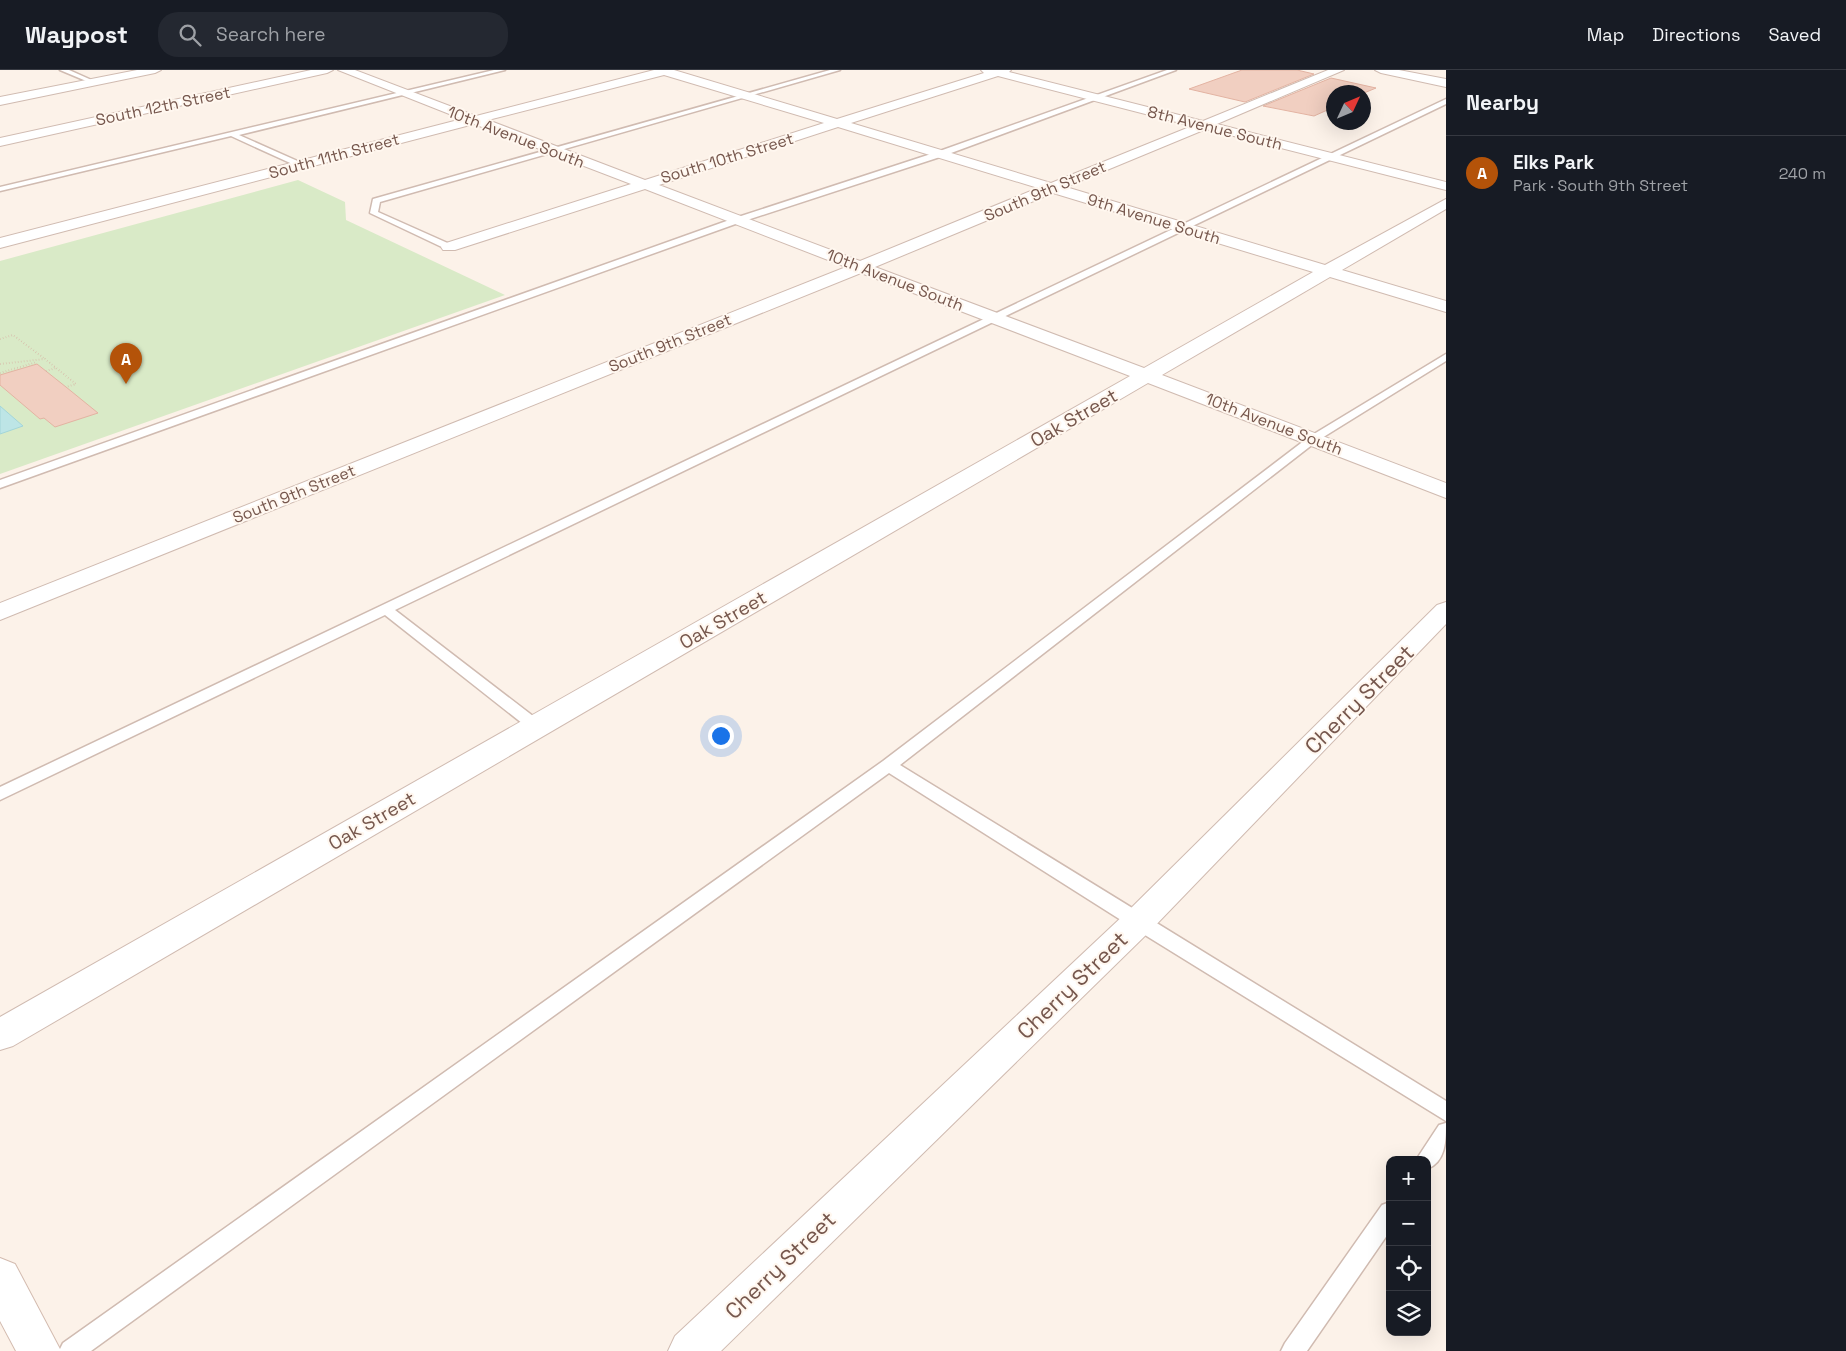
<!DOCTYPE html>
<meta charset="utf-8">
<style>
:root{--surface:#171b24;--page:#242831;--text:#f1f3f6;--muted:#9ea1a6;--line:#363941;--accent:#b45309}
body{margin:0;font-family:"Space Grotesk",sans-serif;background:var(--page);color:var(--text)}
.controls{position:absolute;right:15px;bottom:15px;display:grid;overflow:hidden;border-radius:10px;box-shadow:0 5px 20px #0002}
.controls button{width:45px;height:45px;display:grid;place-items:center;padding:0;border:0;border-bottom:1px solid var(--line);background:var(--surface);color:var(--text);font:25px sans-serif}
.compass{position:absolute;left:1326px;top:15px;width:45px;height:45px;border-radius:50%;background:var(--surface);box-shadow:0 5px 20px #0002;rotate:46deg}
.you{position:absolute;left:720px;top:665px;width:18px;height:18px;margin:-12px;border:4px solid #fff;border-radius:50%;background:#1a73e8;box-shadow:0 0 0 8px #1a73e833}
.badge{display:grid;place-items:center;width:32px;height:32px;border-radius:50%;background:var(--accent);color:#fff;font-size:16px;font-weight:700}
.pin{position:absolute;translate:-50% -41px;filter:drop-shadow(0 1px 2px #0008)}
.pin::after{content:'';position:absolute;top:26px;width:18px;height:15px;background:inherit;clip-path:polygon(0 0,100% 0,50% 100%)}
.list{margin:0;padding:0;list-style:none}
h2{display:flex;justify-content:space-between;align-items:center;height:65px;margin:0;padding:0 20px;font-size:21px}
h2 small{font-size:16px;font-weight:400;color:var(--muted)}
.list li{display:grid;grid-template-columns:32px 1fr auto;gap:15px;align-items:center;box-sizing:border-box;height:75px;padding:0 20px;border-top:1px solid var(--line)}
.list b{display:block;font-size:19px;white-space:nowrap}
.list p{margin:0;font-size:16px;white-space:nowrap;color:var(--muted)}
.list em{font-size:16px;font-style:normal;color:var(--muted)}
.icon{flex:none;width:28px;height:28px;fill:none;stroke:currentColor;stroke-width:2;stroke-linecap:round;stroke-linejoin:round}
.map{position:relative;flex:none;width:1446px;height:1281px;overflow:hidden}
header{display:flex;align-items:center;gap:30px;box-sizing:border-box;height:70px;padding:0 25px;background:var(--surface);border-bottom:1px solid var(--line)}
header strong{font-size:24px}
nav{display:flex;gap:28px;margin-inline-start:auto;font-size:18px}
.search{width:350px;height:45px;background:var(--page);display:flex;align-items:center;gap:12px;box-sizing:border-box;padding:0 18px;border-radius:20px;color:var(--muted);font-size:19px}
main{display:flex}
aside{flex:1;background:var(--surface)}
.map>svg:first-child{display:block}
</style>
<header>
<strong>Waypost</strong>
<div class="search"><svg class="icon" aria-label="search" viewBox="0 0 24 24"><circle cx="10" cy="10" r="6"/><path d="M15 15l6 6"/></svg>Search here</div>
<nav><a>Map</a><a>Directions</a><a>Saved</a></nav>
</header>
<main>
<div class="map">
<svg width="1446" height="1281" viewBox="0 0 1446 1281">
<rect width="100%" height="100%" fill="#fcf2e9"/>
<path fill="#d9eac7" d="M298,110l47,22 1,18 159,75 -505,179v-213z"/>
<path fill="#bde5e6" stroke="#a3d5d8" d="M0,336l23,20 -23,8z"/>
<path fill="#f1cfc1" stroke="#e3b3a2" d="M1242,0h55l17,4 -69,28 -56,-13z
M1331,8l45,10 -12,5 -30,-1v15l-20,9 -51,-10z
M37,294l29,23 32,26 -43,14 -11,-9 -4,1 -40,-34v-10z"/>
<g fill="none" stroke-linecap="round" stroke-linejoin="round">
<g stroke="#d0bbb1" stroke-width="3">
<path id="lane" d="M60,0h9l27,12 -5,1z
M494,0h11l-266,65 63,28v4h-3l-68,-31 -231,55v-4z
M830,0h10l-460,132 -2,10 74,33v4h-6l-76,-36 3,-14z
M1167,0h9l-233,86 -202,66 -741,266v-8l735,-262 202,-66z
M1446,29v5l-1051,506 147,113 3,4 -3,4h-10l-147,-116 -385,185v-13z
M1446,284v7l-129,80 -417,324 546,336v20l-314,-194 -243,-154 -798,578h-32l4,-8 820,-582 426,-324z
M1446,1053c0,17 0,39 -19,46v-9h-11l23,-35z
M1390,1132v29l-83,120h-26l4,-8 97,-138z"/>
</g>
<g stroke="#d0bbb1" stroke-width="2">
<path id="street" d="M137,0h24l-6,3 -155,32v-8z
M311,0h22l-6,3 -327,73v-8z
M338,0h17l121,46 178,-46h20l163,49 147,-46 -3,-3h30l-2,2 194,49 125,-51h16l-127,54 229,58v8l-240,-61 -140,58 259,78 121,-66v10l-104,61 104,31v11l-116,-35 -168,98 284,108v15l-298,-115 -1135,663 -13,4v-33l1130,-641 -269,-103 -861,347v-17l846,-336 -201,-78 -190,61h-12l-2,-3 2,-3 188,-60 -157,-60 -474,124v-10l462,-119zM664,5l160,48 -179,57 -157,-60zM998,6l194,50 -141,57 -200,-60zM838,57l200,61 -178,73 -201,-76zM1053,123l260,79 -169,96 -269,-101z
M1375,0h24l47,9v8l-65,-14z
M1446,532v22l-296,307 -429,420h-53l7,-15 451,-423 311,-308z"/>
</g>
<g stroke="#d3bbaf" stroke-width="2">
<path id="secondary" d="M0,1188l15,6 46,87h-45l-16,-30z"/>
</g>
<path stroke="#d7b1a3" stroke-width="2" stroke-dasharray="0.5 2.5" stroke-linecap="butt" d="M0,269l13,-4 32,24
M0,294l45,-5 31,25 -10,3
M46,301l10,-3
M0,303l37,-11"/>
<use href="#lane" fill="#fff" fill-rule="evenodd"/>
<use href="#street" fill="#fff" fill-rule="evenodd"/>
<use href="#secondary" fill="#fff" fill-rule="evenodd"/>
</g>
<g text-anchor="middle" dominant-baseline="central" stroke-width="4" stroke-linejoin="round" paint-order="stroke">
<g font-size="16" fill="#76574d" stroke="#fff7ef">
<text transform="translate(163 36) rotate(-12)">South 12th Street</text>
<text transform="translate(1215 58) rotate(14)">8th Avenue South</text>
<text transform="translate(516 67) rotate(21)">10th Avenue South</text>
<text transform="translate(334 86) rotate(-15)">South 11th Street</text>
<text transform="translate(727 88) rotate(-17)">South 10th Street</text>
<text transform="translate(1045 121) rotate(-23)">South 9th Street</text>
<text transform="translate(1154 149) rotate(17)">9th Avenue South</text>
<text transform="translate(895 210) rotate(21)">10th Avenue South</text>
<text transform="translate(670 273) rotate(-22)">South 9th Street</text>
<text transform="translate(1274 354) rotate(21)">10th Avenue South</text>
<text transform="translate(294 424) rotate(-22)">South 9th Street</text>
</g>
<g font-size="19" fill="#76574d" stroke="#fff7ef">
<text transform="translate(1074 348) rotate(-30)">Oak Street</text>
<text transform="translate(723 550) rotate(-30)">Oak Street</text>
<text transform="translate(372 751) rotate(-30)">Oak Street</text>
</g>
<g font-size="22" fill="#76574d" stroke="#fff7ef">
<text transform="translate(1359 629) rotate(-45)">Cherry Street</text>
<text transform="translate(1072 915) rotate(-44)">Cherry Street</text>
<text transform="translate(780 1195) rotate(-44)">Cherry Street</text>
</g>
</g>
</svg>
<div class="controls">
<button>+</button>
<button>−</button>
<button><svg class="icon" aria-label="locate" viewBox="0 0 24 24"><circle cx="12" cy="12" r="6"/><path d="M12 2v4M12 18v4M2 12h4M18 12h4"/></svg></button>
<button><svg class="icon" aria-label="layers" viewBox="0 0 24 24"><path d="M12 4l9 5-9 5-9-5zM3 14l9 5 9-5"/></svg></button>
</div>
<svg class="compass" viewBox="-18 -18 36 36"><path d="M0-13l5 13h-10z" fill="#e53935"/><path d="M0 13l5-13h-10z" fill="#9ea1a6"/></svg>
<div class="you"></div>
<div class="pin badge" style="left:126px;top:314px">A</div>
</div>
<aside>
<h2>Nearby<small></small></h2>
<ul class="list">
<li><span class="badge">A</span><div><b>Elks Park</b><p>Park · South 9th Street</p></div><em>240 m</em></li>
</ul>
</aside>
</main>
